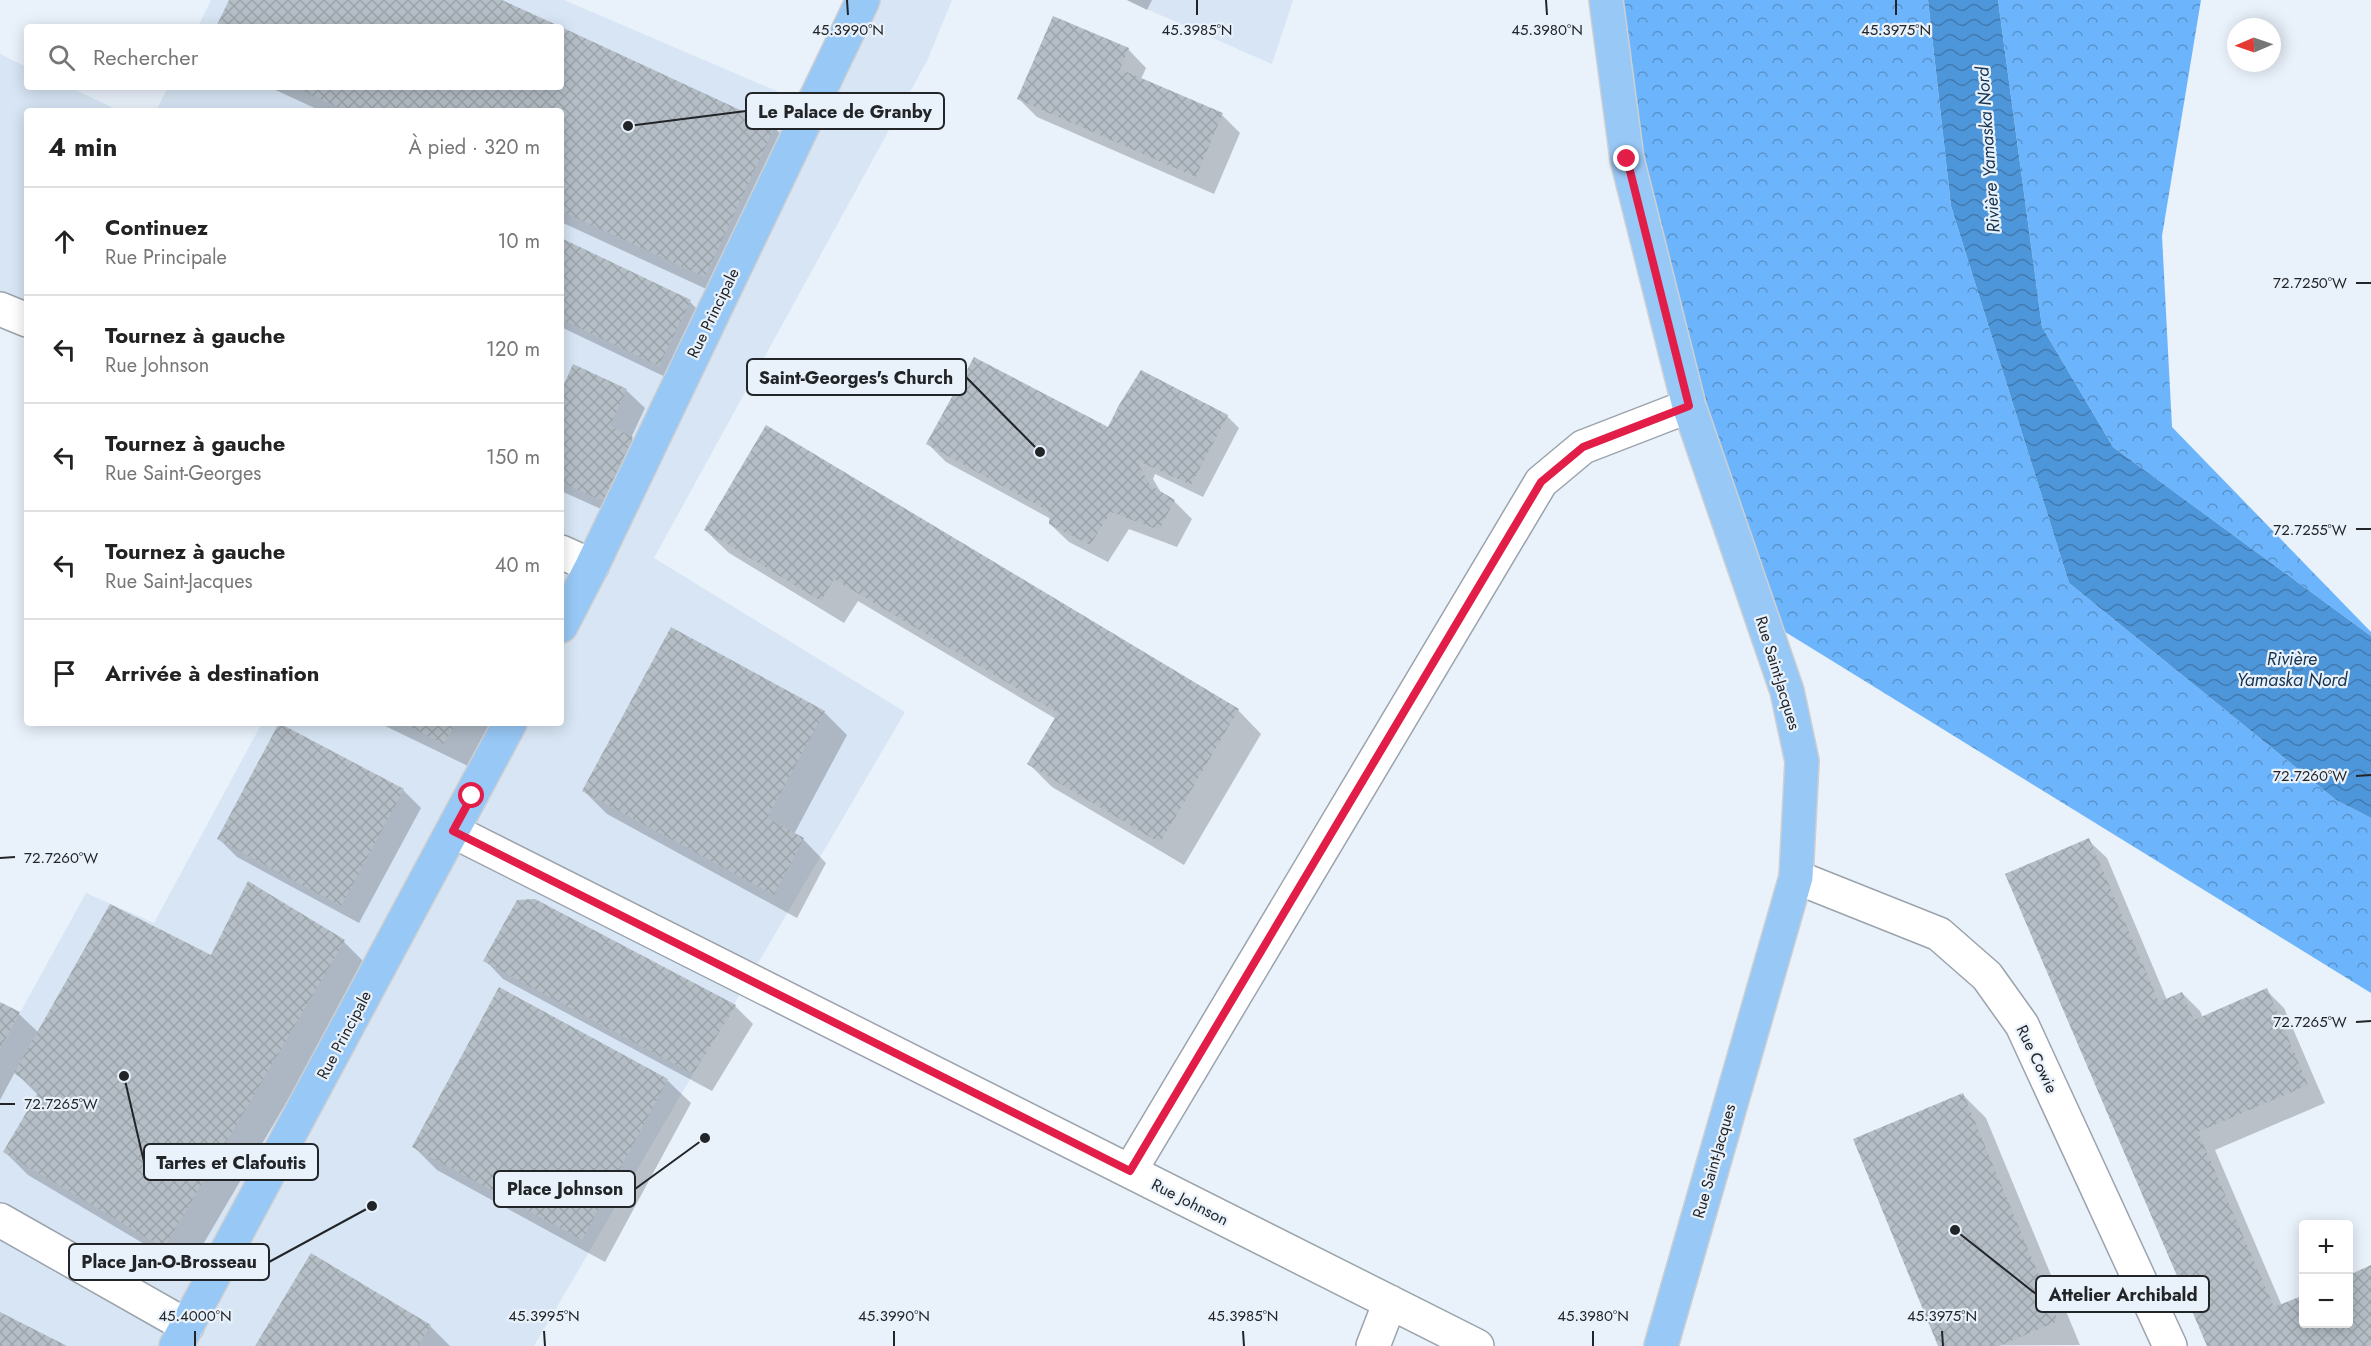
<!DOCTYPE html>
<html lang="fr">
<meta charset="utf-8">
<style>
:root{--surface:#fff;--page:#f2f2f2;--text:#222;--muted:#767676;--line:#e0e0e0}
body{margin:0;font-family:Jost,sans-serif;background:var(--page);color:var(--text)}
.controls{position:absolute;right:18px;bottom:18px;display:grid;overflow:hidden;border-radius:6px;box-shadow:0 3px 15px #0003}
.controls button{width:54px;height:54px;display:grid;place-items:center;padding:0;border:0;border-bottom:2px solid var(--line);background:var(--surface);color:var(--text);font:30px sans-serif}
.compass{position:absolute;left:2227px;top:18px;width:54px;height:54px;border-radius:50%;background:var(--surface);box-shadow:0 3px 15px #0003;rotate:268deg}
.stop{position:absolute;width:18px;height:18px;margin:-14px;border:4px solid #e11d48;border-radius:50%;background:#fff}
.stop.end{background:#e11d48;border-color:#fff;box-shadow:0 2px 6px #0008}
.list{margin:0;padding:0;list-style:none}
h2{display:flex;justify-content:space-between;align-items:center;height:78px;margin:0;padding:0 24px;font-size:26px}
h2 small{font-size:20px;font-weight:400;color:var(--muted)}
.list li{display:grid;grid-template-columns:39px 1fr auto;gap:18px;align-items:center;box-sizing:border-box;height:108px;padding:0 24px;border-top:2px solid var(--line)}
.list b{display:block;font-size:22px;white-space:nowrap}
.list p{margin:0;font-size:20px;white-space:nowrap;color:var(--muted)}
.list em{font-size:20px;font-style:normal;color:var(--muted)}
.icon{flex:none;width:33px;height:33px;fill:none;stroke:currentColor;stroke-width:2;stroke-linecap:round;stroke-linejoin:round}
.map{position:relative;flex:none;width:2371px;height:1346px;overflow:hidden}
.search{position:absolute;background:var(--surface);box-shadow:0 3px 15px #0003;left:24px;top:24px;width:540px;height:66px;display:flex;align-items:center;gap:15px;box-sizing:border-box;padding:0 21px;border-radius:6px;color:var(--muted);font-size:22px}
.panel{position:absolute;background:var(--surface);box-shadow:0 3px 15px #0003;left:24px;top:108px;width:540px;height:618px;border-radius:6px}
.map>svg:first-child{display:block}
</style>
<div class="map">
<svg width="2371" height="1346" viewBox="0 0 2371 1346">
<defs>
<pattern id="forest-crowns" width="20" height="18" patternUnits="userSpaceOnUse" patternTransform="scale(1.5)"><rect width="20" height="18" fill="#6cb5fc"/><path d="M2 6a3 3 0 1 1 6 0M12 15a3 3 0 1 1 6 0" fill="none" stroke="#5893cc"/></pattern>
<pattern id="water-waves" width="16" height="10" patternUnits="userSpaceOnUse" patternTransform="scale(1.5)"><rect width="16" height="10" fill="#4e96da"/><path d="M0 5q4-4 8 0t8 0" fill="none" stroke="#407ab1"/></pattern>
<pattern id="building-cross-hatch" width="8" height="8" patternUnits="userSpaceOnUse" patternTransform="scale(1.5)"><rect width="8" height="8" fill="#b5bec6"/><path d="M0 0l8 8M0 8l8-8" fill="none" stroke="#9ba3aa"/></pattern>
</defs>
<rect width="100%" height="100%" fill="#e9f1fb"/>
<path fill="#d7e5f4" d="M211,0h353l231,99 51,-99h106l-25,61 -273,497 251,154 -371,634h-534v-297l86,-156 68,30 108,-200h299v-612h-405l12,-24h393v-60h-363z
M1126,0h167l-21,64z
M0,54l27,13v20h42l51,24h-93v225l-27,-11z"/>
<path fill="url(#forest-crowns)" d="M1611,0h317l23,206 118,377 267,217 35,18v175l-602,-371 -80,-216z
M1998,0h203l-39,236 10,191 199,205v4l-258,-189 -71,-120z"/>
<path fill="url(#water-waves)" d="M1928,0h70l44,327 71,120 258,189v182l-35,-18 -267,-217 -118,-377z"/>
<path fill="#0003" d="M1127,0h25l-5,10z
M561,29l213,98 23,24 -69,148 -167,-77v-111h-240l-52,-24h292z
M1128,49l18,19 -5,11 81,36 18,18 -26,61 -177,-77 -18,-18z
M561,240l129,62 18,18 -30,63 -117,-56z
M626,390l19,18 -14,30 19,18 -29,62 -60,-27v-96z
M1227,416l12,12 -36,69 -48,-23 -2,5 9,15 12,7 18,18 -15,28 -48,-18 -21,33 -39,-20 -19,-18 1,-5 -105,-57 -18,-18 181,-15z
M705,530l533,180 23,24 -77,131 -132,-78 -23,-23 27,-45 -198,-118 -14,22 -115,-70z
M824,712l23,23 -53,99 9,5 23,24 -29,55 -190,-104 -23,-23z
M379,723h113l-24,43z
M403,790l18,18 -62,115 -122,-66 -18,-18z
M2088,840l19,18 60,142 15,-7 18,18 3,7 63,-28 18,18 41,95 -110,47 67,156 22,18h44v-47l23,-10v79h-163z
M344,942l23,23 -179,305 -160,-95 -23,-23 33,-57 -23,-23 -15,28v-97l19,11 20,19 173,-76z
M485,960l250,46 18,18 -41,67 -209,-112z
M667,1080l24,23 -86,159 -168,-92 -23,-23z
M1963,1095l23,23 94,227 -140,1z
M430,1326l20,20h-193z"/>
<path fill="url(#building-cross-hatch)" d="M229,0h273l59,27h-345z
M1053,16l76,32 -9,21 103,44 -27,64 -179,-78z
M561,27l214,99 -70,151 -144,-66v-100h-215l-52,-24h267z
M561,238l130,62 -32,66 -98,-47z
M974,357l134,70 11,-22 22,-35 87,45 -37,70 -55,-25 14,25 25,15 -16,30 -48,-18 -21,33 -41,-21 1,-12 -124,-68z
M573,364l54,25 -17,37 23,11 -30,64 -42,-19v-91z
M766,425l473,284 -79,134 -133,-79 31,-51 -224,-134 -13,22 -117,-71z
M671,627l154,84 -58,107 37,20 -30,57 -192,-104z
M279,723l125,66 -63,117 -124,-67z
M401,723h55l-12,21z
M2089,838l70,164 23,-10 12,28 73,-32 41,97 -110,47 76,175 30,-12v29h44l1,-49 22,-10v81h-164l-202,-472z
M248,881l97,59 -181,308 -161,-96 36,-61 -25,-18 96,-169 101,51z
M535,899l201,106 -43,69 -210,-113 34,-61z
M499,987l169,92 -86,161 -170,-93z
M0,1002l20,10 -20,37z
M1963,1093l95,228 -59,25h-61l-85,-207z
M311,1253l120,72 -13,21h-163z
M0,1312l67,34h-67z"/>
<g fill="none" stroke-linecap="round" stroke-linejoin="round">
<g stroke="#9ba3ac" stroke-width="36">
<path id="minor" d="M0,309l27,11
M561,552l31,14
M453,831l1024,515
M1796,877l143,57 48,42 35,49 148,321
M1130,1171l411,-689 42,-35 106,-41
M0,1220l187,106
M1373,1346l17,-44"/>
</g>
<g stroke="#cecfd0" stroke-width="36">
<path id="major" d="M1606,0l21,159 62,247 98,285 15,70 -6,116 -135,469
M561,626l31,-60 271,-566
M176,1346l334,-623"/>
</g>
<use href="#minor" stroke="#fff" stroke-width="33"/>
<use href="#major" stroke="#98c8f6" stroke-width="33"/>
</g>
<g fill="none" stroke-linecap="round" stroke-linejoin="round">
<path stroke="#e11d48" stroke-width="8" d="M472,796l-19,35 677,340 411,-689 42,-35 106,-41 -62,-247"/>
</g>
<path fill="none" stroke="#222528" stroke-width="2" d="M847,0l1,15M1197,0v15M1546,0l1,15M1896,0v15M2356,283h15M2356,529h15M2356,776l15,-1M0,858l15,-1M2356,1022l15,-1M0,1104h15M195,1331v15M544,1331l1,15M894,1331v15M1243,1331l1,15M1593,1331v15M1942,1331l1,15"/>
<g text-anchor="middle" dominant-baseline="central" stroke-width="4.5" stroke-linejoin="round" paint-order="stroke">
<g font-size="16" fill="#222528" stroke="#e9f1fb">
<text transform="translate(713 313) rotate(-64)">Rue Principale</text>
<text transform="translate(1778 673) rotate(73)">Rue Saint-Jacques</text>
<text transform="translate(344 1035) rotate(-62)">Rue Principale</text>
<text transform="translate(2037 1059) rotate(64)">Rue Cowie</text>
<text transform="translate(1714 1161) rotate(-74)">Rue Saint-Jacques</text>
<text transform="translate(1190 1202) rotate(27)">Rue Johnson</text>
</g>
<g font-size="18" font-style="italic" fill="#163450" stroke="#e9f1fb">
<text transform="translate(1988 150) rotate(-94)">Rivière Yamaska Nord</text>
<text x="2292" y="659">Rivière<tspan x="2292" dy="21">Yamaska Nord</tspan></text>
</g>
</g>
<g font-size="15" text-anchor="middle" fill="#222528" stroke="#e9f1fb" stroke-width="4.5" stroke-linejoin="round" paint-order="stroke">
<text x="848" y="35">45.3990°N</text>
<text x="1197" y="35">45.3985°N</text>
<text x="1547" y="35">45.3980°N</text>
<text x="1896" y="35">45.3975°N</text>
<text x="2310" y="288">72.7250°W</text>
<text x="2310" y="535">72.7255°W</text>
<text x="2310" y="781">72.7260°W</text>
<text x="61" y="863">72.7260°W</text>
<text x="2310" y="1027">72.7265°W</text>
<text x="61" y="1109">72.7265°W</text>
<text x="195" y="1321">45.4000°N</text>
<text x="544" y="1321">45.3995°N</text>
<text x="894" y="1321">45.3990°N</text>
<text x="1243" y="1321">45.3985°N</text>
<text x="1593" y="1321">45.3980°N</text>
<text x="1942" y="1321">45.3975°N</text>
</g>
<path fill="none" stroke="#222528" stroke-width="2" d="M628 126L746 111M1040 452L966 377M124 1076L144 1162M705 1138L635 1189M372 1206L269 1262M1955 1230L2036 1294"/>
<g fill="#222528" stroke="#e9f1fb" stroke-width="2">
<circle cx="628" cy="126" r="6"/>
<circle cx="1040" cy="452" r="6"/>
<circle cx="124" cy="1076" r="6"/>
<circle cx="705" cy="1138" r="6"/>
<circle cx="372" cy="1206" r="6"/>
<circle cx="1955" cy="1230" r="6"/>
</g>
<g fill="#e9f1fb" stroke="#222528" stroke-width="2">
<rect x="746" y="93" width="198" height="36" rx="6"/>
<rect x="747" y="359" width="219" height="36" rx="6"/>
<rect x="144" y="1144" width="174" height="36" rx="6"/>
<rect x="494" y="1171" width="141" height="36" rx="6"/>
<rect x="69" y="1244" width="200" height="36" rx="6"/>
<rect x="2036" y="1276" width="173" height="36" rx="6"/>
</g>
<g font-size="18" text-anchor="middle" font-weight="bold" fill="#222528">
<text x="845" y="118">Le Palace de Granby</text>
<text x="856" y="384">Saint-Georges's Church</text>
<text x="231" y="1169">Tartes et Clafoutis</text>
<text x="565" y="1195">Place Johnson</text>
<text x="169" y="1268">Place Jan-O-Brosseau</text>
<text x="2123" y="1301">Attelier Archibald</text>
</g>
</svg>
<div class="controls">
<button>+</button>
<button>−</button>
</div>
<svg class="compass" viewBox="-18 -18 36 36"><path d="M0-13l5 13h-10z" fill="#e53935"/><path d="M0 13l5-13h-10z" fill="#767676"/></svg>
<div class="stop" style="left:472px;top:796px"></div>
<div class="stop end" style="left:1627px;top:159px"></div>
<div class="search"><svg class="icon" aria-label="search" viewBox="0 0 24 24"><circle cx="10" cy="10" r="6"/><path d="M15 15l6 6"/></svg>Rechercher</div>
<section class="panel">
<h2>4 min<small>À pied · 320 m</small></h2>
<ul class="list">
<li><svg class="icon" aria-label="ahead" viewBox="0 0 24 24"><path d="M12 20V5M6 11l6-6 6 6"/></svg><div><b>Continuez</b><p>Rue Principale</p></div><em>10 m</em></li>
<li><svg class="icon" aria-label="left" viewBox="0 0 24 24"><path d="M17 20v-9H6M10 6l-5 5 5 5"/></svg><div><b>Tournez à gauche</b><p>Rue Johnson</p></div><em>120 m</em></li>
<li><svg class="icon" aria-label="left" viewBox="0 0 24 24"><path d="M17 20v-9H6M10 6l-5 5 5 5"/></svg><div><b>Tournez à gauche</b><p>Rue Saint-Georges</p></div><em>150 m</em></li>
<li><svg class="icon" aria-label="left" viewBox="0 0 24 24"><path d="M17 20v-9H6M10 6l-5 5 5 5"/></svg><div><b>Tournez à gauche</b><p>Rue Saint-Jacques</p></div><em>40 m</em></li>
<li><svg class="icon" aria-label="arrive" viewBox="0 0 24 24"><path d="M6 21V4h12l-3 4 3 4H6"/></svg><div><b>Arrivée à destination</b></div></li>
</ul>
</section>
</div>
